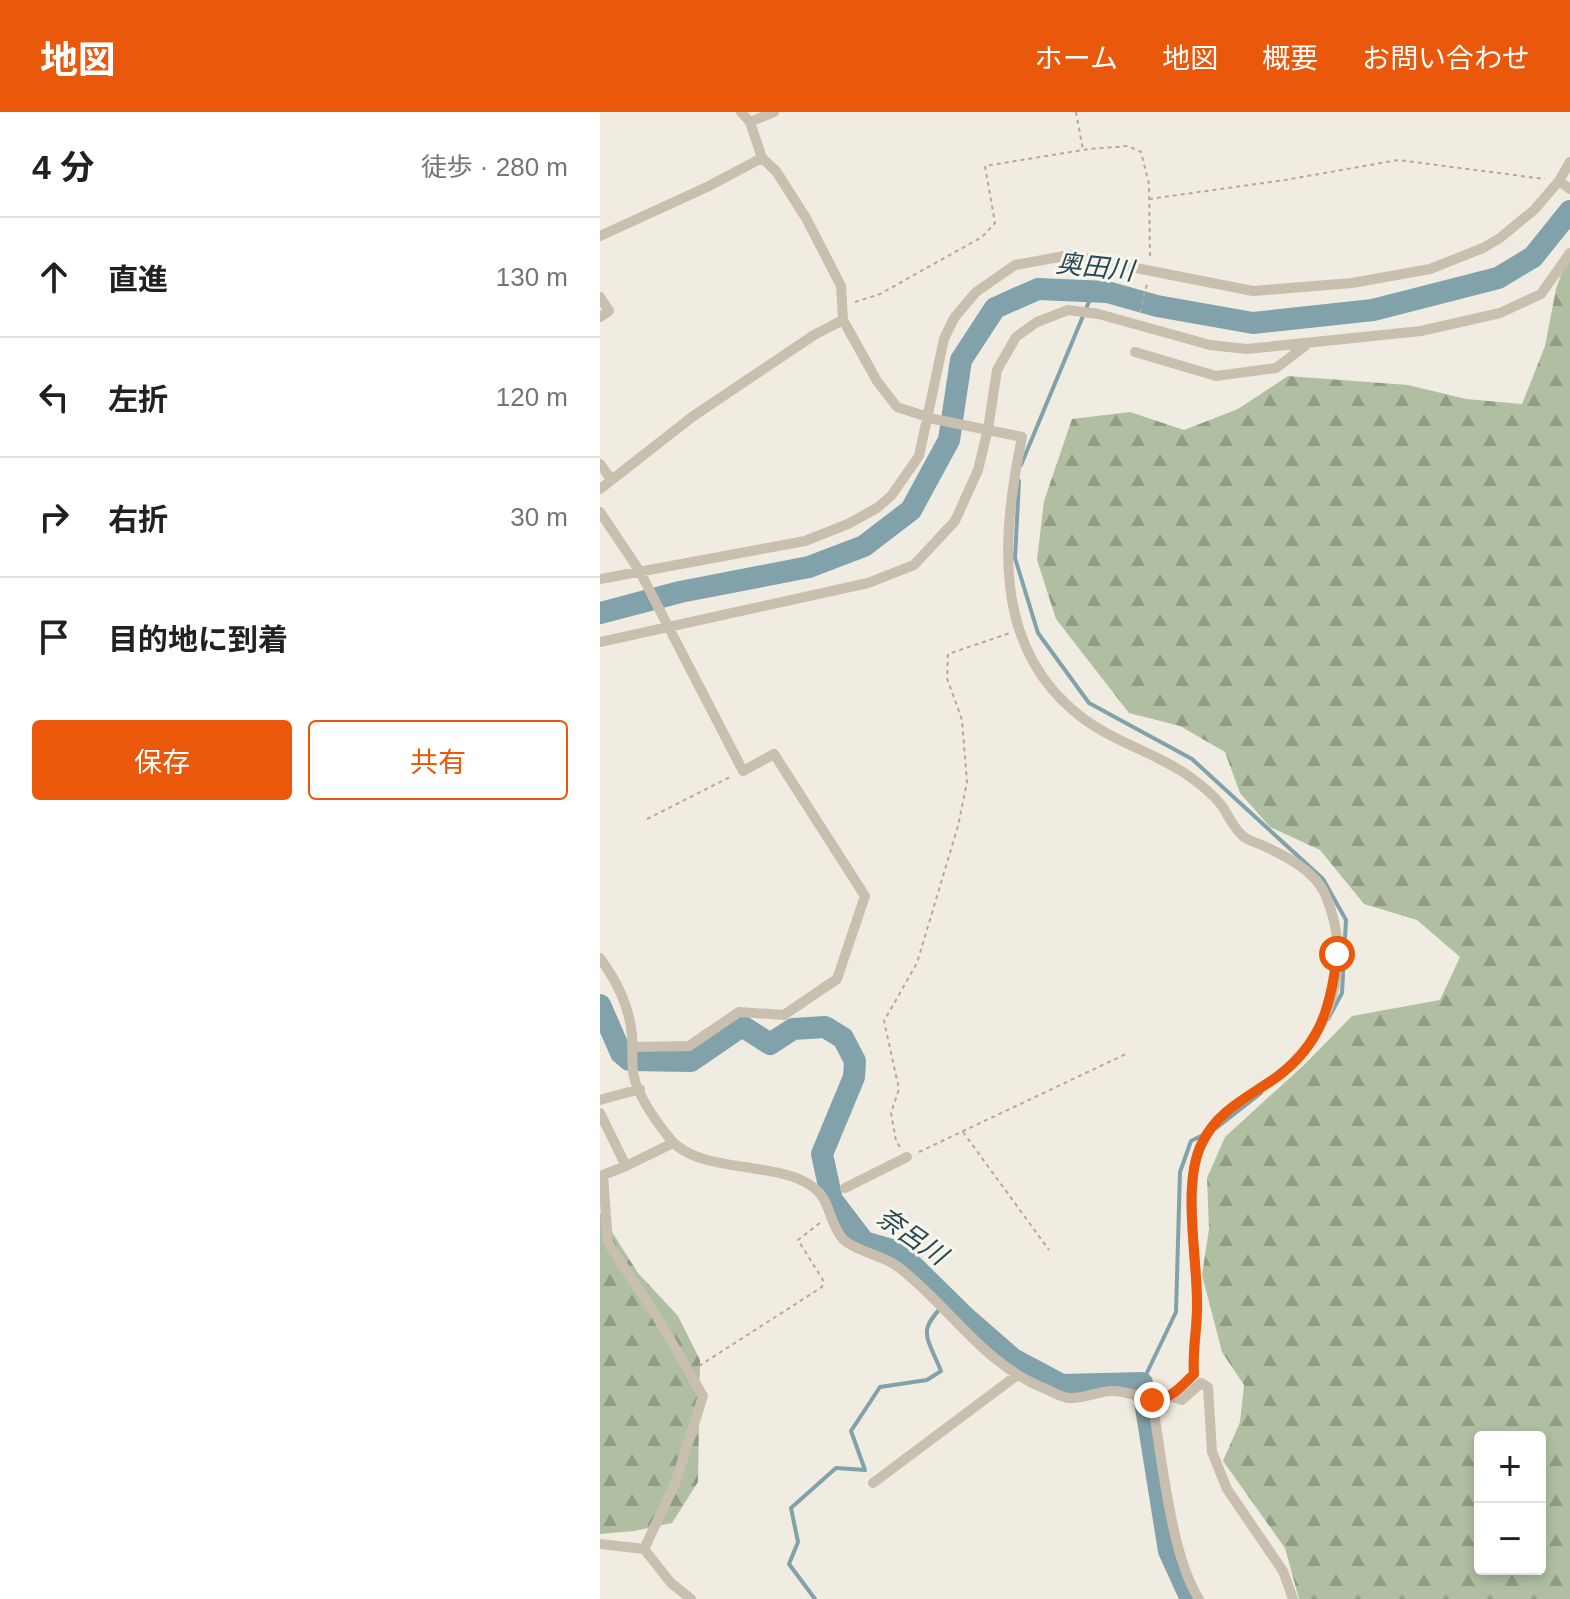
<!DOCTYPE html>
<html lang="ja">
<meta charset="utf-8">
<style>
:root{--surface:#fff;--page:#f6f6f6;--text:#202124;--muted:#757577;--line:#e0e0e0;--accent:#ea580c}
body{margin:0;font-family:Arial,"Noto Sans JP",sans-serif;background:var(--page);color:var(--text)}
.controls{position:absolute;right:24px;bottom:24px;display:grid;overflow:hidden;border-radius:8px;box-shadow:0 4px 12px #0003}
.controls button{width:72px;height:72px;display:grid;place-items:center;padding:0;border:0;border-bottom:2px solid var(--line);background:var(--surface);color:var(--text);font:40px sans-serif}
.stop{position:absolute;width:24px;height:24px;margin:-18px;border:6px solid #ea580c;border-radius:50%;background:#fff}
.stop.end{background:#ea580c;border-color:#fff;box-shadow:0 2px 8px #0008}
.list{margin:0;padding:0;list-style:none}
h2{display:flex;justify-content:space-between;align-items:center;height:104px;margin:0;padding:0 32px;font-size:34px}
h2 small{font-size:26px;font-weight:400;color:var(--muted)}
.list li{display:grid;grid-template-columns:52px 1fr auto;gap:24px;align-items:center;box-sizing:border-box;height:120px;padding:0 32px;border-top:2px solid var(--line)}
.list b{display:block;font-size:30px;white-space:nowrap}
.list em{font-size:26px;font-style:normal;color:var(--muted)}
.actions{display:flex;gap:16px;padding:24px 32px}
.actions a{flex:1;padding:18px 0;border:2px solid var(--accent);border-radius:8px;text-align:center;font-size:28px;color:var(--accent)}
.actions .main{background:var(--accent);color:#fff}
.icon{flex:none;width:44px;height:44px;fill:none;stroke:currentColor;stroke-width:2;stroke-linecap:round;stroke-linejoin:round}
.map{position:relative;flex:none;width:970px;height:1487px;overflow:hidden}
header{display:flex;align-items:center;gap:48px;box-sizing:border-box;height:112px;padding:0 40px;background:var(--accent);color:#fff}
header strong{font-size:38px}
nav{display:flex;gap:44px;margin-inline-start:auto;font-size:28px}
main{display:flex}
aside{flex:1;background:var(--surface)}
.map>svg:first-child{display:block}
</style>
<header>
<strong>地図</strong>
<nav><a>ホーム</a><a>地図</a><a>概要</a><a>お問い合わせ</a></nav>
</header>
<main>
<aside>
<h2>4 分<small>徒歩 · 280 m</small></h2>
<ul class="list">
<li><svg class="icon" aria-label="ahead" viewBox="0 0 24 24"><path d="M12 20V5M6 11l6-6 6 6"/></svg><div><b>直進</b></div><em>130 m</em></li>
<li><svg class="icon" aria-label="left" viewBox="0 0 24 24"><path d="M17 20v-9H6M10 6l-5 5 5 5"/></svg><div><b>左折</b></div><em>120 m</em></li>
<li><svg class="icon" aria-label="right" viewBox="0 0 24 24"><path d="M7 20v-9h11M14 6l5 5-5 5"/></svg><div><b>右折</b></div><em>30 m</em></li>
<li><svg class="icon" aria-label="arrive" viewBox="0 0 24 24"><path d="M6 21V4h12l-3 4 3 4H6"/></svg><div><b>目的地に到着</b></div></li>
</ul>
<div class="actions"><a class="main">保存</a><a>共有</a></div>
</aside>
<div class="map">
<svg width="970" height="1487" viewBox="0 0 970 1487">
<defs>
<pattern id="forest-firs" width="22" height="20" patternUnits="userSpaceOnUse" patternTransform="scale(2)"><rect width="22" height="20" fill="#b0bfa2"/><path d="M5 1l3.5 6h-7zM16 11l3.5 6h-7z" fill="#909c84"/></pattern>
</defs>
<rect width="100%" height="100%" fill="#f1ece1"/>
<path fill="url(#forest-firs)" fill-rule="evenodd" d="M970,137v1350h-271l-14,-51 -62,-87 17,-39 4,-37 -22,-33 -20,-77 7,-46 -2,-51 18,-41 80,-73 47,-48 88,-16 20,-43 -43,-37 -53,-16 -44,-54 -50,-23 -30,-34 -15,-41 -45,-26 -51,-13 -73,-94 -19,-59 7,-59 28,-82 58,-7 54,18 54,-21 50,-33 120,9 58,14 56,5 23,-58 11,-57zM880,1325h60v132h-60z
M0,1101l38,60 40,43 22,44 -2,122 -26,41 -38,8 -34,3z"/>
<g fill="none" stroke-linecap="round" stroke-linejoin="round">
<path stroke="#82a2ab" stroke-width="4" d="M421,353l72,-173
M419,369l-4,77 23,75 51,70 103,56 131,120 23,41 -4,73 -14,26
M615,1017l46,-36
M542,1271l34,-71 4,-140 11,-31 12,-6
M215,1487l-26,-35 9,-22 -7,-34 45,-40 29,2 -14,-39 29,-44 47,-7 14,-9c-16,-39 -24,-39 7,-71"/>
<path stroke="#82a2ab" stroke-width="22" d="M0,501l80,-21 129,-25 55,-21 47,-36 38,-70 12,-80 34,-52 43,-19 69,3 50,14 96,17 120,-13 125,-32 35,-21 37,-46
M0,893l21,48 8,7 62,1 51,-35 28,18 23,-15 32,-2 18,11 12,23 -1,16 -32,77 10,46 32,42 28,8 17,12 56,55 48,42 49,26 80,-2 27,168 22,48"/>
<path stroke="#b4a998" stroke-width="2" stroke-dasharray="4 4" stroke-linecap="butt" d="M476,0l7,38
M549,87l136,-19 113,-20 147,19
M255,190l25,-8 102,-57 13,-14 -10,-57 104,-17 39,-3 13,6 8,32 1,74
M540,200l7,-28
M47,707l85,-43
M363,1020l86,118
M300,1035l-4,-6 -5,-28 8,-24 -15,-68 33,-58 41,-137 9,-44 -5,-62 -15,-42 1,-24 62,-21
M319,1040l209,-99
M99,1254l123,-79 1,-7 -25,-40 23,-18"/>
<path stroke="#c8bfae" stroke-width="10" d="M150,10l24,-10
M959,69l11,8
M0,124l107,-49 55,-29
M0,185l9,14 -9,6
M495,201l115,32 37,4 174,-18 79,-18 41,-19 29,-41
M535,240l81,24 60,-8 29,-22
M0,352l11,15
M0,377l92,-72 122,-82 29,-15
M0,400l39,58 104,201 31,-17 91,142 -28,83 -53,36 -45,-3 -50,34 -56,1
M0,467l205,-38 43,-17 29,-16 14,-12 28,-40 25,-117 10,-21 22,-26 39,-27 55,-10 183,36 99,-8 78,-14 53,-21 17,-10 34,-28 25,-29 11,-19
M0,530l268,-59 46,-18 41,-44 23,-51 10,-41 9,-59 19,-33 21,-15 31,-12 30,4
M0,846c17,24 29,47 32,77 1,13 -1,29 2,42 5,21 24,47 37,63 26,31 97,23 132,41 31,15 22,37 40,58 10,11 41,17 54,27 52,39 86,99 149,123 6,3 15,8 22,9 14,1 29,-6 42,-7 18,-1 31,8 48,10l18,-9 18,-18c-2,-24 4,-49 3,-73 0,-45 -15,-114 4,-156 14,-32 42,-45 70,-64 60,-41 84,-119 54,-187 -11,-24 -38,-37 -61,-48 -6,-3 -16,-5 -21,-10 -9,-7 -15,-21 -21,-30 -10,-13 -23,-23 -36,-32 -33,-22 -74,-33 -106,-58 -89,-69 -78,-181 -58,-279l-88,-18 -37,-12 -20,-26 -34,-61 -2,-34 -35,-68 -30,-47 -14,-13 -12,-36 -9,-10
M0,988l40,-11
M0,1001l26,53 47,-23
M26,1054l-23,9 5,68 49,74 46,79 -27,85 -32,68 27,34 20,16
M245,1076l62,-31
M568,1284l14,4 19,-17 7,4 4,65 15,37 56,82 10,28
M552,1288c9,52 19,157 47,199
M273,1371l143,-107
M0,1432l44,5"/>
</g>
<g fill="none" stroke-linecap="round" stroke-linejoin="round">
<path stroke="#ea580c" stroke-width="10" d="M552,1288c18,0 30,-14 42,-26 -2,-25 4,-49 3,-73 0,-45 -15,-119 5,-158 14,-29 40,-43 66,-60 50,-32 63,-73 69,-129"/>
</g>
<g text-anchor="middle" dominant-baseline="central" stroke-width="6" stroke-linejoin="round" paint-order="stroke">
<g font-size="26" font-style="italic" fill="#254955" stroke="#f9f6ed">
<text transform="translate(495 155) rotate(6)">奥田川</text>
<text transform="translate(312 1124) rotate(35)">奈呂川</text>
</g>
</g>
</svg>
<div class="controls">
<button>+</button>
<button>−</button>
</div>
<div class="stop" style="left:737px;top:842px"></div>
<div class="stop end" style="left:552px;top:1288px"></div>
</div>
</main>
